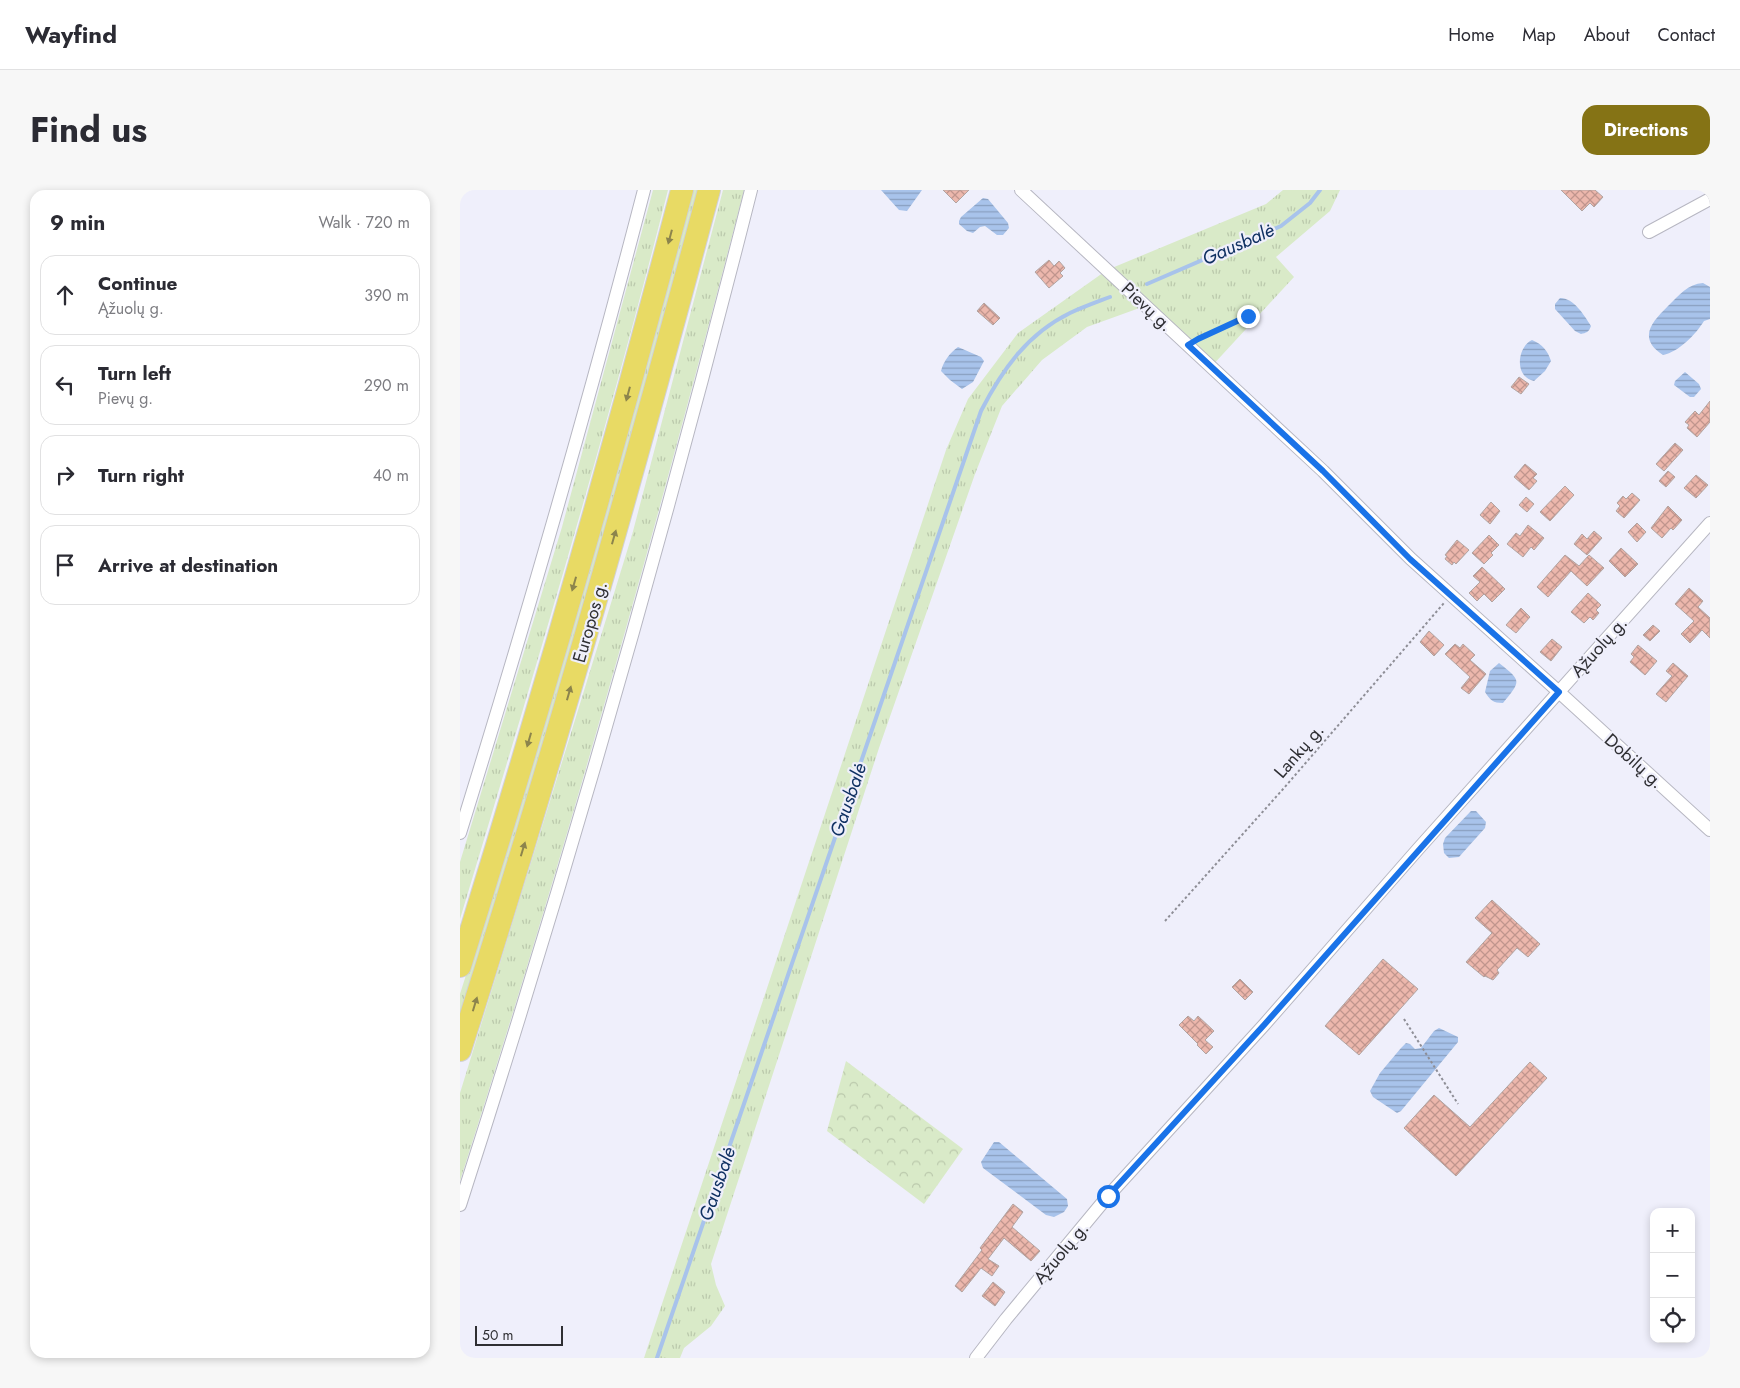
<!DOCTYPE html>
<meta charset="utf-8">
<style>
:root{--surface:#fff;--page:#f7f7f7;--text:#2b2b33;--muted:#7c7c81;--line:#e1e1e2;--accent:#857315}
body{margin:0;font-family:Jost,sans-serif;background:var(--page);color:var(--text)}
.controls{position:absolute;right:15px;bottom:15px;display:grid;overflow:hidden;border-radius:10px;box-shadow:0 2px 8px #0003}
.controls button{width:45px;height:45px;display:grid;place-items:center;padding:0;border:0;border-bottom:1px solid var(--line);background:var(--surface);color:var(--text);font:25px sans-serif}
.scale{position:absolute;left:15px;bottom:12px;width:88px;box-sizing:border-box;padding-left:5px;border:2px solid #2f2f33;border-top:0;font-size:14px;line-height:18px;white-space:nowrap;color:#2f2f33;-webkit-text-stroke:4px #efeffb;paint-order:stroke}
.stop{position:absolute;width:15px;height:15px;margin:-11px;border:4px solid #1a73e8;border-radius:50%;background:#fff}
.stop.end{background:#1a73e8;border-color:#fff;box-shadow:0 1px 5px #0008}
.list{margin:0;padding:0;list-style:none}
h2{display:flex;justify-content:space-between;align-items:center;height:65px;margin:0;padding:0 20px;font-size:21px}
h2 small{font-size:16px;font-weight:400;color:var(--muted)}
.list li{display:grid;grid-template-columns:32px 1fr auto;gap:15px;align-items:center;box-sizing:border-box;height:80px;margin:0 10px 10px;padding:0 10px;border:1px solid var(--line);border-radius:15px}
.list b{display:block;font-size:19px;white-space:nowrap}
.list p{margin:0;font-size:16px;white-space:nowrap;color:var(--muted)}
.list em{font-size:16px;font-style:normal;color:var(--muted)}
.icon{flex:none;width:28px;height:28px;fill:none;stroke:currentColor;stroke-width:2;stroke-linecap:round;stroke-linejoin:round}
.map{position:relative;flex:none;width:1250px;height:1168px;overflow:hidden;border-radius:15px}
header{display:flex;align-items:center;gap:30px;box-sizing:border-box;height:70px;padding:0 25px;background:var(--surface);border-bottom:1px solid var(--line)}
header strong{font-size:24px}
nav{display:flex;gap:28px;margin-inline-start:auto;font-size:18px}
.intro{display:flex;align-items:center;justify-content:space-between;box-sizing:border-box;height:120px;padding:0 30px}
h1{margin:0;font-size:35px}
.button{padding:12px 22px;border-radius:15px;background:var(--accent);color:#fff;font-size:18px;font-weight:700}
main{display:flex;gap:30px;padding:0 30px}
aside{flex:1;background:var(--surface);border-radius:15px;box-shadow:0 2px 8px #0003}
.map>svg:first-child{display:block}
</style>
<header>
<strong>Wayfind</strong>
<nav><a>Home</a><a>Map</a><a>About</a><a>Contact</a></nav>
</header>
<div class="intro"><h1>Find us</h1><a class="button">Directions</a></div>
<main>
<aside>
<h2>9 min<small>Walk · 720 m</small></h2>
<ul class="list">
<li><svg class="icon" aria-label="ahead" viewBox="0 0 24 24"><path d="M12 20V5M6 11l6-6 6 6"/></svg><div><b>Continue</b><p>Ąžuolų g.</p></div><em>390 m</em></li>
<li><svg class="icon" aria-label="left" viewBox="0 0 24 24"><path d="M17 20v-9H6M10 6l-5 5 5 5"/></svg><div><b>Turn left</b><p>Pievų g.</p></div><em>290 m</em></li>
<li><svg class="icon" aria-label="right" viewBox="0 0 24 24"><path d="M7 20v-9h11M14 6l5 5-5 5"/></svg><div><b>Turn right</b></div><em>40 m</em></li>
<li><svg class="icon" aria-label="arrive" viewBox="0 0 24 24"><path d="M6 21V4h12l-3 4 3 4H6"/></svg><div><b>Arrive at destination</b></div></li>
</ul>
</aside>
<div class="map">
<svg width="1250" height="1168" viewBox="0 0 1250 1168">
<defs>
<pattern id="grass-tufts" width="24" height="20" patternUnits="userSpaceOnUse" patternTransform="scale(1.25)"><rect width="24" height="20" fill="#d9eac8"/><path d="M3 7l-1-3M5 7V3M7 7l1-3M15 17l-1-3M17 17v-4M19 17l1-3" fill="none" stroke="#bbc9ac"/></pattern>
<pattern id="forest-crowns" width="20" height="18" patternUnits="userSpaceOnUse" patternTransform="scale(1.25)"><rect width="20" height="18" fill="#d9eac8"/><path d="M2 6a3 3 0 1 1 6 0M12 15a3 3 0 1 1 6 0" fill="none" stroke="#bbc9ac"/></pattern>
<pattern id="water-rules" width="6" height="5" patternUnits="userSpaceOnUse" patternTransform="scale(1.25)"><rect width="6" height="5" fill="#a8c3eb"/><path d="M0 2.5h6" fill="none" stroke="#899fbf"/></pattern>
<pattern id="building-cross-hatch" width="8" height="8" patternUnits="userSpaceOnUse" patternTransform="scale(1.25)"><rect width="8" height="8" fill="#ecb7ac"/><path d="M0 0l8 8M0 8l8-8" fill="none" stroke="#c0958d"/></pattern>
</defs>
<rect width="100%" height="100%" fill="#efeffb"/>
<path fill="url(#grass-tufts)" d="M193,0h15c-62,245 -135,487 -208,729v-57l102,-335z
M231,0h10l-62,231 -179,603v-30l20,-63z
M263,0h21c-86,333 -179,664 -284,991v-88l172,-558z
M823,0h57l-10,21 -54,46 18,20 -83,90 -66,-61 -58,21 -45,33 -40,46 -27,68 -96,274 -168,516 5,21 9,21 -14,20 -27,22 -4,10h-36l302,-908 22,-51 50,-66 89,-63 159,-66z"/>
<path fill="url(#forest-crowns)" d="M386,871l117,88 -39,55 -97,-73z"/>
<path fill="url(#water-rules)" d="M421,0h41l-15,21 -8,-1z
M523,8l5,1 20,24 1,5 -6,7h-6l-12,-9 -5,1 -7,6 -6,-2 -8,-7v-3l2,-4z
M1243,93l7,4v32l-6,2c-8,13 -25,31 -41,34 -26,-17 -11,-33 5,-49 11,-11 20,-22 35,-23z
M1100,108c14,0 24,17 31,28 -2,6 -5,7 -10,8l-6,-3 -20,-22v-5z
M1072,150c10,4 16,11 19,21l-6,10 -11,10c-20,-4 -17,-34 -2,-41z
M498,157l23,10 3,4 -11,21 -11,7 -12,-9 -9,-9c3,-11 9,-18 17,-24z
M1225,182l14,12 2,5 -7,8h-4l-16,-12 1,-4z
M1039,473c23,18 22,18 4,40 -10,0 -13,-3 -18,-11l5,-21z
M1011,621h5l10,11 -1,6 -26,29 -10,1 -5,-5 -1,-9 2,-6z
M979,838l19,9v5l-57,69 -4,2 -24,-16 -3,-6 10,-18 21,-25 5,-5 4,1 5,5 6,-1 13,-17z
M534,952h5l68,57 1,7 -4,6 -10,5 -8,-2 -63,-47 -2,-6z"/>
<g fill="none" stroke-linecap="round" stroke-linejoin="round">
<path stroke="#a8c3eb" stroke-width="4" d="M687,94l134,-58 29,-23 10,-13
M197,1168l324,-947c21,-41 46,-77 89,-98 13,-6 27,-11 40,-16"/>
</g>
<path fill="url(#building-cross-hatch)" stroke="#b1a4a1" d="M483,0h26l-13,13z
M1101,0h34l8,7 -9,10 -4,-4 -8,8z
M589,70l5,6 5,-5 6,7 -5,5 3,3 -14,12 -14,-16z
M524,113l16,15 -7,7 -16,-14z
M1059,187l10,7 -8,10 -10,-7z
M1250,211v21l-13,15 -10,-9 2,-3 -4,-3 10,-11 4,4z
M1215,253l8,7 -19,21 -8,-7z
M1065,274l12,10 -4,4 4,3 -8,9 -15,-13z
M1208,281l7,6 -9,10 -7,-6z
M1236,285l12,10 -12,13 -12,-10z
M1105,296l9,9 -24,26 -10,-9z
M1172,303l8,7 -16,18 -8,-7 4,-5 -3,-3 6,-7 3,3z
M1066,307l8,7 -7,8 -8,-7z
M1031,312l9,9 -10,13 -10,-9z
M1208,316l14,14 -9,10 -2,-2 -9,10 -11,-10z
M1177,333l9,9 -9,10 -9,-10z
M1068,335l16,13 -10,12 -3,-3 -8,10 -16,-13 9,-11 4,3z
M1134,341l8,7 -15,17 -13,-11 8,-10 5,5z
M1029,345l10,10 -8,8 2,2 -9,9 -12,-11z
M997,350l12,10 -13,14 -2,-2 -2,3 -7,-6 2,-3 -2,-1z
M1161,358l17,16 -13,13 -16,-16z
M1105,365l14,11 10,-11 15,13 -17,18 -16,-15 -23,26 -11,-10z
M1022,377l23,22 -13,13 -8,-8 -7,7 -8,-8 11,-11 -7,-6z
M1229,398l14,13 -5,6 12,11v20l-8,-8 -12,13 -9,-9 13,-13 -19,-17z
M1128,403l13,12 -5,5 3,3 -6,7 -3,-3 -6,6 -13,-11z
M1061,418l9,9 -14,16 -10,-8z
M1193,435l7,6 -10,10 -7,-6z
M969,441l15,14 -10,11 -14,-14z
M1092,449l10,8 -11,14 -11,-9z
M995,454l5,4 3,-4 12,11 -5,5 16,14 -17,20 -8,-6 9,-11 -25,-23z
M1178,455l19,16 -12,14 -15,-13 4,-5 -3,-3z
M1213,473l15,13 -22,26 -10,-8 16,-18 -6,-5z
M1032,710l48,44 -12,13 -11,-9 -20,22 2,3 -6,7 -8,-4 -1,1 -18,-15 26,-29 -17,-15z
M923,769l35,30 -59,66 -34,-29z
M780,789l13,13 -8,8 -13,-13z
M728,826l6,5 4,-5 16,15 -9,9 8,7 -7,7 -9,-9 1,-1 -19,-19z
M1070,872l17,16 -91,98 -52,-48 30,-33 36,32z
M553,1014l10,8 -11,15 28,24 -9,10 -27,-23 -16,21 11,7 -7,10 -11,-8 -19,24 -7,-6 27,-36 -2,-2z
M533,1092l12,10 -10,14 -13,-10z"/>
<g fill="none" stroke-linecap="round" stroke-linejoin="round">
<g stroke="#b7b7c2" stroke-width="14">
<path id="minor" d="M561,0l302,281 88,88 148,133 151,138
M1189,42l61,-33
M0,643c66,-213 128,-427 184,-643
M0,1015c108,-335 205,-674 291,-1015
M516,1168l30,-39 102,-123 156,-171 155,-177 291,-325"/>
</g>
<g stroke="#d1d1d2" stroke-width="24">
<path id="motorway" d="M0,776c80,-257 154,-516 222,-776
M0,860c91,-284 172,-571 249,-860"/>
</g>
<path stroke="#8e8e96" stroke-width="2" stroke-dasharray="2.5 2.5" stroke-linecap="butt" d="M738,149l49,-23
M705,731l119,-133 160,-185
M944,829l54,85"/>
<use href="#minor" stroke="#fff" stroke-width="12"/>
<use href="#motorway" stroke="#e8da64" stroke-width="22"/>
</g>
<defs><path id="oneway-solid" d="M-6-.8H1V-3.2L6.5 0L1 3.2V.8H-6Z" transform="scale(1.25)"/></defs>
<g fill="#8c844c">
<use href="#oneway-solid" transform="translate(210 47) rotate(105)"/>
<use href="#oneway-solid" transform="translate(168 204) rotate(105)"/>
<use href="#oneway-solid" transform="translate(154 347) rotate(-74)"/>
<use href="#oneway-solid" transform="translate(114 394) rotate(106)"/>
<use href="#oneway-solid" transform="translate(109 503) rotate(-74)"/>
<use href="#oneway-solid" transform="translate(69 550) rotate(106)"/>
<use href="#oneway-solid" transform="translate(63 659) rotate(-73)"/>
<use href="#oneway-solid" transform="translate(15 814) rotate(-73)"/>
</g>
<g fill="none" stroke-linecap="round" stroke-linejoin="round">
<path stroke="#1a73e8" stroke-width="6" d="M648,1006l156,-171 295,-333 -149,-133 -87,-88 -135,-126 10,-6 50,-23"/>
</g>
<g text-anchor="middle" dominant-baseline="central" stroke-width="4.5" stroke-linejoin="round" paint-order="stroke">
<g font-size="18" fill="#2f2f33" stroke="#efeffb">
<text transform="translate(687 117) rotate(43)">Pievų g.</text>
<text transform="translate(130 432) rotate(-74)">Europos g.</text>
<text transform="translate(1139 457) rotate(-48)">Ąžuolų g.</text>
<text transform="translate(839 561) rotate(-49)">Lankų g.</text>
<text transform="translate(1174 571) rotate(42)">Dobilų g.</text>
<text transform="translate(601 1063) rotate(-50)">Ąžuolų g.</text>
</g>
<g font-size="19" font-style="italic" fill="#103162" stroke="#efeffb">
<text transform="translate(778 54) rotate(-24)">Gausbalė</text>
<text transform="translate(388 610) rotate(-71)">Gausbalė</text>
<text transform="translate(257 994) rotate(-71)">Gausbalė</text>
</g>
</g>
</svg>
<div class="controls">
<button>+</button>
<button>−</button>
<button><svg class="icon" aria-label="locate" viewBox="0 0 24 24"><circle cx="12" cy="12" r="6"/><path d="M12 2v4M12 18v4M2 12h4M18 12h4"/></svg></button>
</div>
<div class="scale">50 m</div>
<div class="stop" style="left:648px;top:1006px"></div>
<div class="stop end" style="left:788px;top:126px"></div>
</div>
</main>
